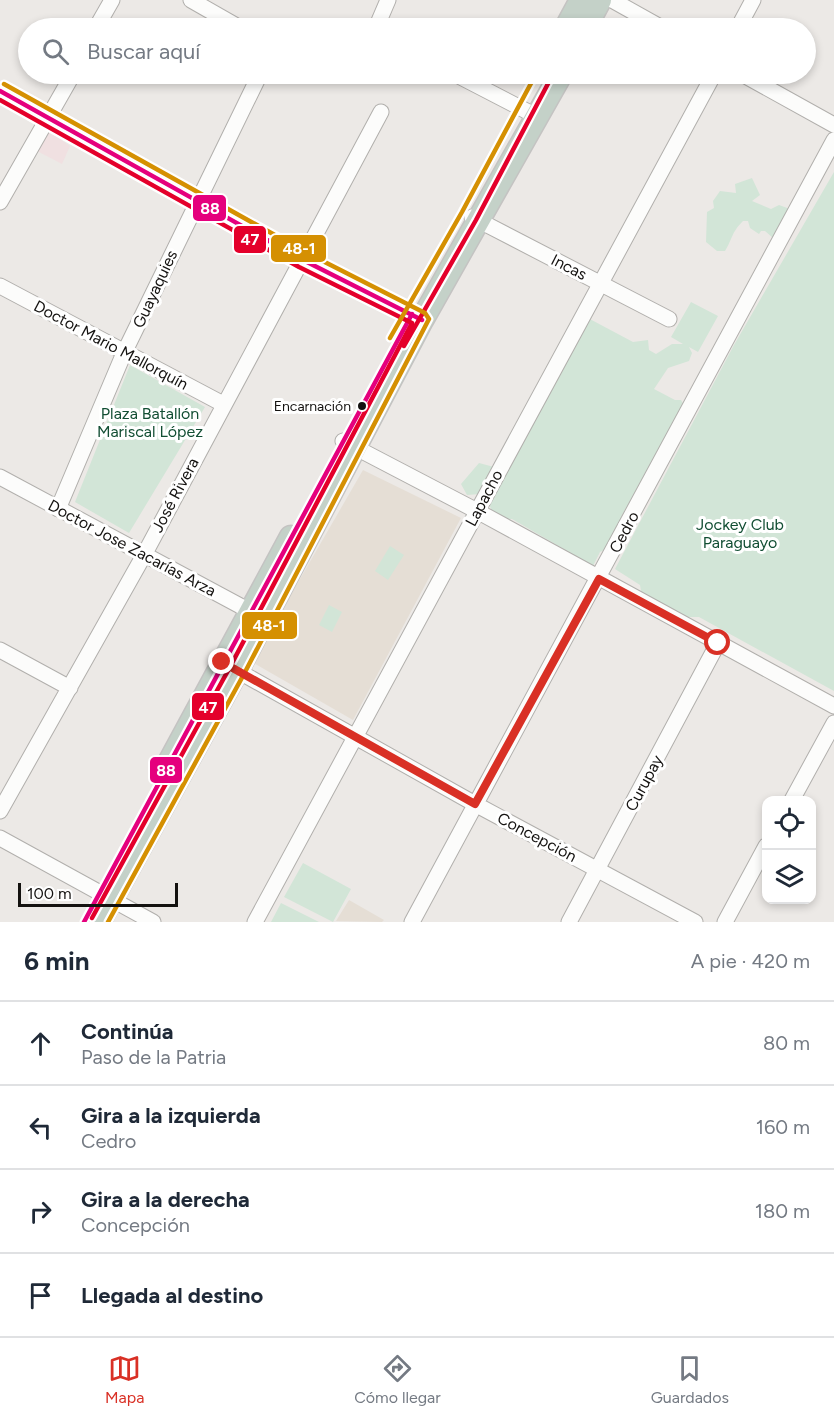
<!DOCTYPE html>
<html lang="es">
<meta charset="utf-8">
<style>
:root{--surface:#fff;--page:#f6f6f7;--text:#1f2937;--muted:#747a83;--line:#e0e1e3;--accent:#d93025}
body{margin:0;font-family:Figtree,sans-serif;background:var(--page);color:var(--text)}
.controls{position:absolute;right:18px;bottom:18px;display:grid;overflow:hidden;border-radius:12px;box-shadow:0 3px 9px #0003}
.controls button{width:54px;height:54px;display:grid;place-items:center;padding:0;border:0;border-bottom:2px solid var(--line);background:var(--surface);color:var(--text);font:30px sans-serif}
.scale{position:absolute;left:18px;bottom:15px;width:160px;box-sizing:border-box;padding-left:6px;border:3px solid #141210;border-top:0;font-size:16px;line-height:21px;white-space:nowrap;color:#141210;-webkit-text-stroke:4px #fff;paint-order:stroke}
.stop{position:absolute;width:18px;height:18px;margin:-14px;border:4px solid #d93025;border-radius:50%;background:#fff}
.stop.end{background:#d93025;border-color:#fff;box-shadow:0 2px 6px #0008}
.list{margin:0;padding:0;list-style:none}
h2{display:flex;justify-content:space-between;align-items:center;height:78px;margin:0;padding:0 24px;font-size:26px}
h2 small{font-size:20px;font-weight:400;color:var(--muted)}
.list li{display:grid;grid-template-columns:39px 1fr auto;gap:18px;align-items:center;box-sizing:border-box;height:84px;padding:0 24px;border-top:2px solid var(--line)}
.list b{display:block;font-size:22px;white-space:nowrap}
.list p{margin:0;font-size:20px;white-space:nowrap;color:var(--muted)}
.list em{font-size:20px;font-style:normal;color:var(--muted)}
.icon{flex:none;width:33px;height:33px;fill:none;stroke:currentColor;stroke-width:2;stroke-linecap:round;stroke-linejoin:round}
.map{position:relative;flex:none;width:834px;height:922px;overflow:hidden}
.search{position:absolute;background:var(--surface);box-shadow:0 3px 9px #0003;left:18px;right:18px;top:18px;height:66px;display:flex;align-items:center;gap:15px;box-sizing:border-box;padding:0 21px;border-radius:33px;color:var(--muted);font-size:22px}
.sheet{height:414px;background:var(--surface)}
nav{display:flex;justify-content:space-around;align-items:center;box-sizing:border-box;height:84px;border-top:2px solid var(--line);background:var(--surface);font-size:16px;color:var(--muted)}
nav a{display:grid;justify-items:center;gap:3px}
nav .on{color:var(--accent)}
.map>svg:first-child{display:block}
</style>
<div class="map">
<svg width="834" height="922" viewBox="0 0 834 922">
<rect width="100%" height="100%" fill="#ece9e6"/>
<path fill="#f0e0e1" d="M46,130l24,16 -8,18 -27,-14z"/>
<path fill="#e5ded5" d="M363,470l98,48 -108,202 -101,-58z
M349,900l35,20 -2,2 -46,-1z"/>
<path fill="#d2e5d7" d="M834,172v519l-135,-74h-19l-37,-14 -3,-18 -25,-16 119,-224z
M752,178l8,17 -8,6 19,8 8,-4 11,4 -17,29 -8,-7h-4l-2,3 -9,-6 -2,-7h-5c-12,12 -10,17 -18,30h-8l-11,-9 1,-30 7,-4 -1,-7 7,-10 16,2 -1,-9z
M691,302l27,14 -20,36 -9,-5 3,6 -3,8 -21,7 -14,21 21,11h6l3,5 -63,112v7l-10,23 -11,5 -7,14 -81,-47c-15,1 -24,-8 -23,-22l97,-180 47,25 15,-2 1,10 7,4 16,-10h11l-12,-7z
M130,365l75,42 -76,126 -54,-31z
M479,463l15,4 -14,27 -13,1 -6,-11z
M390,546l14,9 -16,25 -13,-9z
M329,605l13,7 -10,20 -13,-7z
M303,863l48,26 -18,33 -49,-25z
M281,903l38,19h-48z"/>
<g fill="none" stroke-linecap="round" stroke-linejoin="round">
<g stroke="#b1afac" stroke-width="17">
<path id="minor" d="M191,0l49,28
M612,0l50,28
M96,28l16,-28
M376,28l12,-28
M738,28l15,-28
M455,74l83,43
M742,74l92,51
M0,91l303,169 119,60
M0,202l73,-128
M472,217l197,102
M0,286l223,118
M343,441l134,70 357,195
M0,477l259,139
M58,509l66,-156 136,-279
M0,650l70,38
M229,666l246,138 220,118
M792,800l42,-77
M0,811l144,-256 237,-443
M0,838l153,84
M255,922l459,-848
M412,922l422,-782
M569,922l149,-279
M725,922l41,-76"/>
</g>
<g stroke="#c4c3c2" stroke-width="25">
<path id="highway" d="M566,28l15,-28
M585,28l15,-28
M164,772l127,-235
M99,922l138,-251 185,-351 139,-246"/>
</g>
<use href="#minor" stroke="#fcfcfb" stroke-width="15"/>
<use href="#highway" stroke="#c4d1c8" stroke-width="22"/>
<g stroke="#fff" stroke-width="9">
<path id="bus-1" d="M0,91l303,169 119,60
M84,922l328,-608"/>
</g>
<g stroke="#fff" stroke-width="9">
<path id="bus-2" d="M0,100l299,167 113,56 -182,344 -138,251
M404,346l72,-126 75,-142"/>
</g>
<g stroke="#fff" stroke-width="9">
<path id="bus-3" d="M4,84l303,169 118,60 4,6 -185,355 -136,248
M390,338l72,-126 74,-138"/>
</g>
<use href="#bus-1" stroke="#e5007d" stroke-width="4.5"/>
<use href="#bus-2" stroke="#e4002b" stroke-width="4.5"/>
<use href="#bus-3" stroke="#d59002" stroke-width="4.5"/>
</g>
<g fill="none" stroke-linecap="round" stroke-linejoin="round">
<path stroke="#d93025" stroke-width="8" d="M222,662l253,142 124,-225 119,64"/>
</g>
<circle fill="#141210" stroke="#fff" stroke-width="2" cx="362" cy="406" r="5"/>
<g text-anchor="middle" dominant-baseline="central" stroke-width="6" stroke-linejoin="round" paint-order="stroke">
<g font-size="14" fill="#141210" stroke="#fff" text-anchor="end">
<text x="351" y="406">Encarnación</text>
</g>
<g font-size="16" fill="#141210" stroke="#fff">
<text transform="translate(569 267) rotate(27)">Incas</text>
<text transform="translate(155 289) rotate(-65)">Guayaquies</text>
<text transform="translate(111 345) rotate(28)">Doctor Mario Mallorquín</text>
<text transform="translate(175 495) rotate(-62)">José Rivera</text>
<text transform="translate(484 498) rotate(-62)">Lapacho</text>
<text transform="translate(624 532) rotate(-62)">Cedro</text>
<text transform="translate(132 548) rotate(28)">Doctor Jose Zacarías Arza</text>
<text transform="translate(644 783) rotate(-62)">Curupay</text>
<text transform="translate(537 837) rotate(28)">Concepción</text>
</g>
<g font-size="16" fill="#124e33" stroke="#fff">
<text x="150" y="413">Plaza Batallón<tspan x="150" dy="18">Mariscal López</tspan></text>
<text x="740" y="524">Jockey Club<tspan x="740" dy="18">Paraguayo</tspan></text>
</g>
</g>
<g stroke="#fff" stroke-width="2">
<rect x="192" y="194" width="35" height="28" rx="6" fill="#e5007d"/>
<rect x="233" y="225" width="34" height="29" rx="6" fill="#e4002b"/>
<rect x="270" y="234" width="57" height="29" rx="6" fill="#d59002"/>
<rect x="241" y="611" width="57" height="29" rx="6" fill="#d59002"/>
<rect x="191" y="692" width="34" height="29" rx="6" fill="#e4002b"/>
<rect x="149" y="756" width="34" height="28" rx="6" fill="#e5007d"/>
</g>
<g font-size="16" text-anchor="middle" font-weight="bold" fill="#fff">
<text x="210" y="214">88</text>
<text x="250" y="245">47</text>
<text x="299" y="254">48-1</text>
<text x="269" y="631">48-1</text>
<text x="208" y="713">47</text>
<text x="166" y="776">88</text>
</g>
</svg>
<div class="controls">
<button><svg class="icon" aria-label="locate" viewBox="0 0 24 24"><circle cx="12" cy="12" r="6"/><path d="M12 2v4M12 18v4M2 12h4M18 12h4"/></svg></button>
<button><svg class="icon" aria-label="layers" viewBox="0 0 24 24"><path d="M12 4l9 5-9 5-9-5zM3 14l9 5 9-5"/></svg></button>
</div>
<div class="scale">100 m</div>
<div class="stop" style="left:718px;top:643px"></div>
<div class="stop end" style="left:222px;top:662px"></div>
<div class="search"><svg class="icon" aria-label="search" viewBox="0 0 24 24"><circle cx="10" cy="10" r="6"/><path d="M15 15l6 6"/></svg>Buscar aquí</div>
</div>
<section class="sheet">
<h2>6 min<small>A pie · 420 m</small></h2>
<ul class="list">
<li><svg class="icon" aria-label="ahead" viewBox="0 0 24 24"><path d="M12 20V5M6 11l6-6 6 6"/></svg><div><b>Continúa</b><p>Paso de la Patria</p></div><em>80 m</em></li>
<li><svg class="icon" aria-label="left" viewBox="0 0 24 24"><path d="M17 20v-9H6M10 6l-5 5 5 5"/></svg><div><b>Gira a la izquierda</b><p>Cedro</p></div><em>160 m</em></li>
<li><svg class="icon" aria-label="right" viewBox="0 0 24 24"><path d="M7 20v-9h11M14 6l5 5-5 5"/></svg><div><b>Gira a la derecha</b><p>Concepción</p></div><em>180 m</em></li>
<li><svg class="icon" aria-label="arrive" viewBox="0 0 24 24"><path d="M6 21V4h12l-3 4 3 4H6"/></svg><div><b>Llegada al destino</b></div></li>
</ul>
</section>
<nav>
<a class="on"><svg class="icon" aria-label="map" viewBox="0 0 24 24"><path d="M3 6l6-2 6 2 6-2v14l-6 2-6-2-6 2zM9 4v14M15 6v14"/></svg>Mapa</a>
<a><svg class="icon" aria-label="directions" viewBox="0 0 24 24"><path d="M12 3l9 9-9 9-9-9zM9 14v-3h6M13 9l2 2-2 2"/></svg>Cómo llegar</a>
<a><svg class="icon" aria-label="saved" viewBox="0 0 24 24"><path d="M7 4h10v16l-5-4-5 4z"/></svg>Guardados</a>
</nav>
